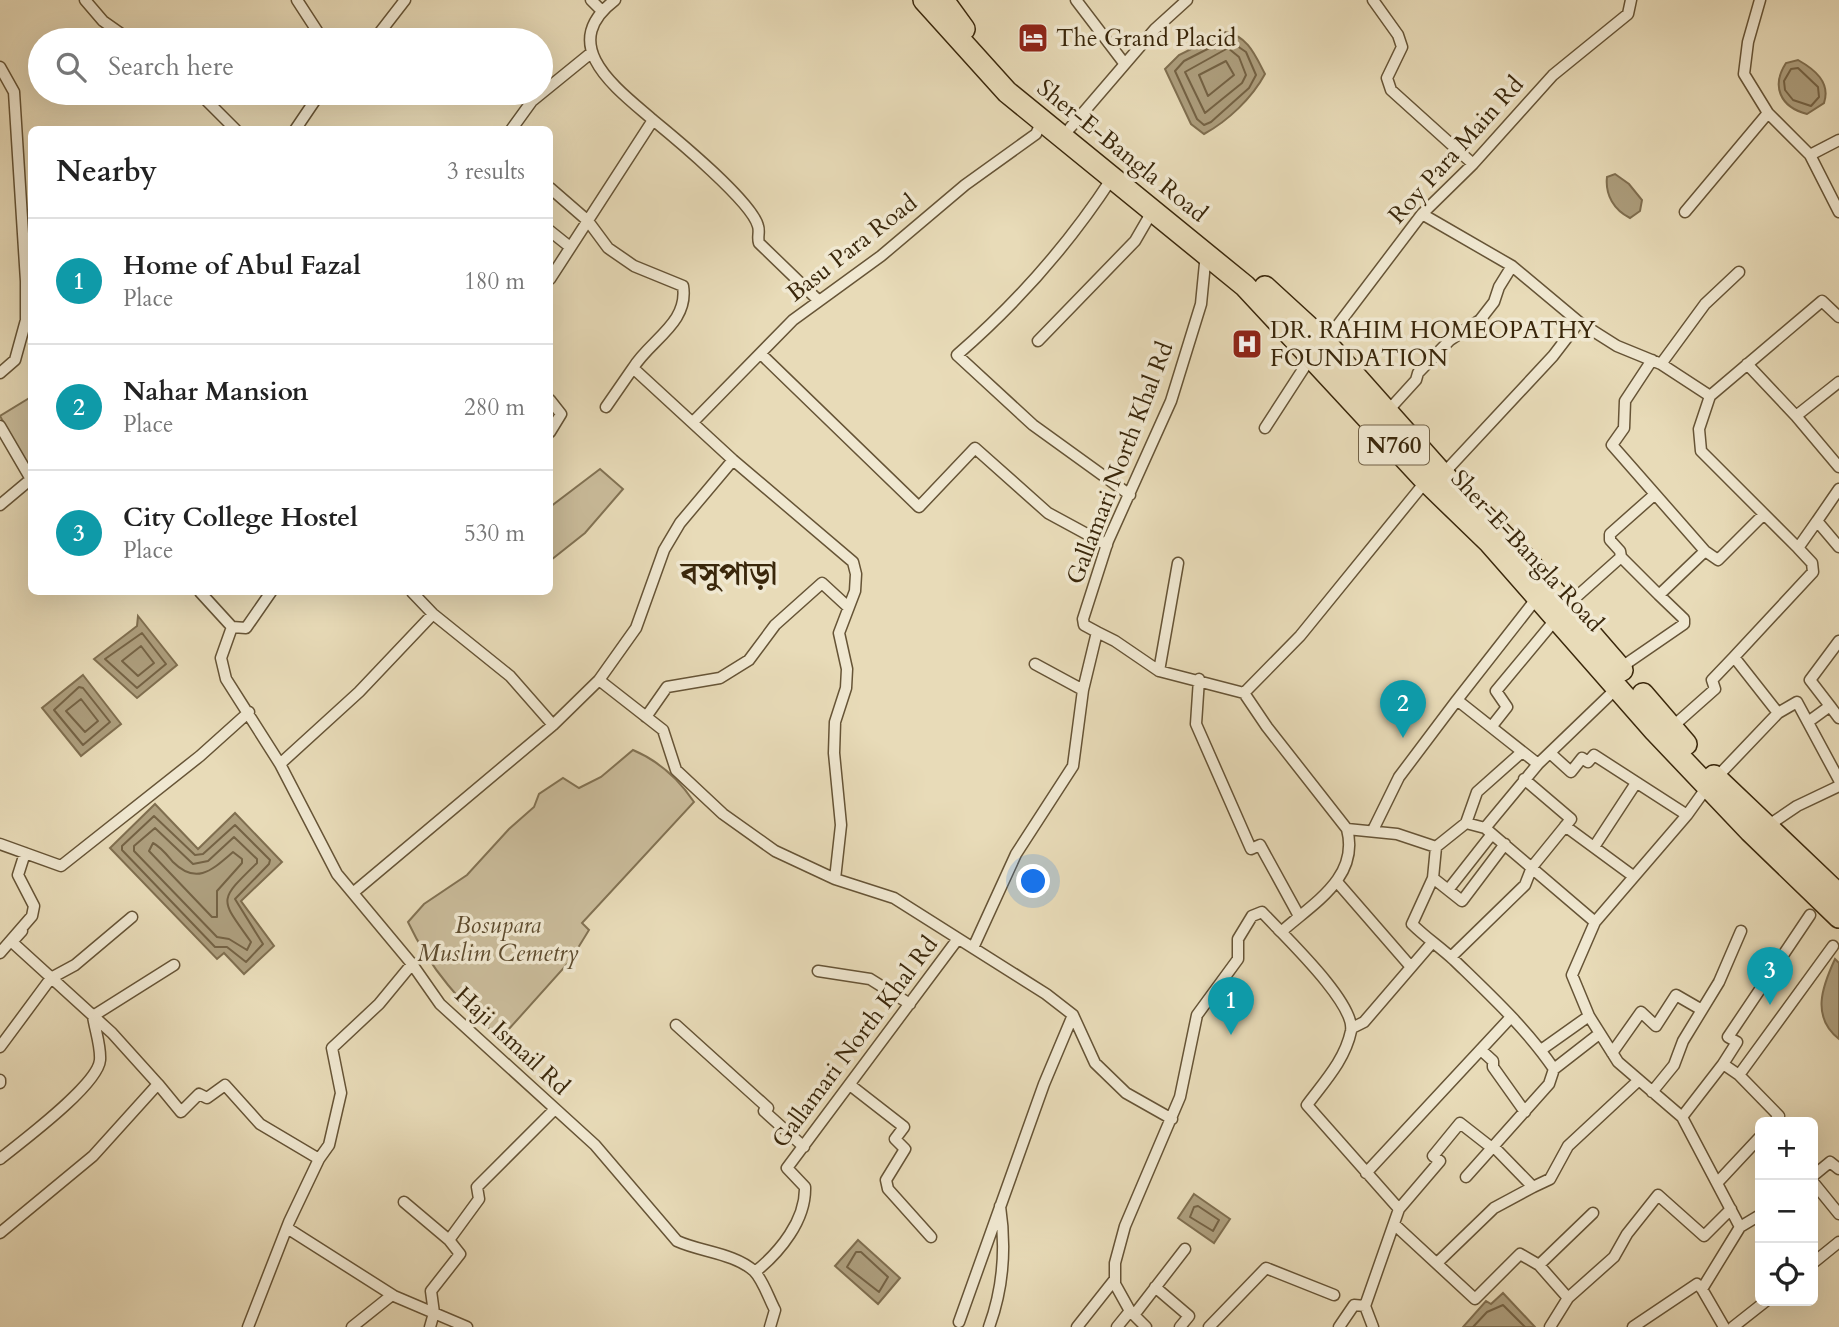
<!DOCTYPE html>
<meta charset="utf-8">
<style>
:root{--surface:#fff;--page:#f2f2f2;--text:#222;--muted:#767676;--line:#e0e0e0;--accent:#1a73e8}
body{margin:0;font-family:Cardo,"Noto Serif Bengali",serif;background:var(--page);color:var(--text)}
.controls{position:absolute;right:21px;bottom:21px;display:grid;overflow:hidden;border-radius:10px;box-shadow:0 7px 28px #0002}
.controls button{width:63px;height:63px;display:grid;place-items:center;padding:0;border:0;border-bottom:2px solid var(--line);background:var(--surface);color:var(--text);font:35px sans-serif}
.you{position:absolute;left:1034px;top:882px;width:24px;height:24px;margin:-18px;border:5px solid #fff;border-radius:50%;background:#1a73e8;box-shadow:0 0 0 10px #1a73e833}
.badge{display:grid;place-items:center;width:46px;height:46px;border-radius:50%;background:var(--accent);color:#fff;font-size:23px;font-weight:700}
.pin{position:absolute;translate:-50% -58px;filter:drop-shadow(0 2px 4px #0008)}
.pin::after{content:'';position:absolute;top:37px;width:24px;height:21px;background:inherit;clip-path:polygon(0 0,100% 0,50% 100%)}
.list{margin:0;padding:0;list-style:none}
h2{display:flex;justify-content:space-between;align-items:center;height:91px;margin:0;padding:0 28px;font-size:30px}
h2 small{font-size:23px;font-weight:400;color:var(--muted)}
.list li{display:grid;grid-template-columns:46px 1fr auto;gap:21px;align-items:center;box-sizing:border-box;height:126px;padding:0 28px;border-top:2px solid var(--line)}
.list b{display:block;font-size:26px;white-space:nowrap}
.list p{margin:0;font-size:23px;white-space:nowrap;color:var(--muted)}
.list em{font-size:23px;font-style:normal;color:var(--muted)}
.icon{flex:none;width:38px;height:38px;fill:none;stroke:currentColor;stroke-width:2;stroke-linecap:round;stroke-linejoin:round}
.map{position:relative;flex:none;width:1839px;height:1327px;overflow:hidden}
.search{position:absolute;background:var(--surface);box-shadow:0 7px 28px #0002;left:28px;top:28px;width:525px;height:77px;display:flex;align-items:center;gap:18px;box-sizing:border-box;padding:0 24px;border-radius:38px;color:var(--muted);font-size:26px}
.panel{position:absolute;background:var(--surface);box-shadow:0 7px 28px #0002;left:28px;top:126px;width:525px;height:469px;border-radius:10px}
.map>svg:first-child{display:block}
</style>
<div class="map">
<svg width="1839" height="1327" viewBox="0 0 1839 1327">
<rect width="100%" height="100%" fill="#e8dbb8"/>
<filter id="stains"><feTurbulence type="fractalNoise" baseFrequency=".00286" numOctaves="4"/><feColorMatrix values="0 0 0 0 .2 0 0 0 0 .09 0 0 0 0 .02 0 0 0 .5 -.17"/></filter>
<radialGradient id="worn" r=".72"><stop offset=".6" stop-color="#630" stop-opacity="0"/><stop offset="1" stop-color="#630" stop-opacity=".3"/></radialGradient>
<path fill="#cabc9b" stroke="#827253" stroke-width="2" d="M31,397v76l-31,-57z
M600,469l23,20 -38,44 -34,27 -1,-53z
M633,750c26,11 45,28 61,52l-112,121 7,7 -19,31 -70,78c-39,-37 -69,-68 -92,-117l16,-18 43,-29 42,-46 25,-22 5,-13 24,-16 16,10 22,-11z"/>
<path fill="#ad9e7d" stroke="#7f6e4f" stroke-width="2" d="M1225,32c23,4 30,23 40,42 -13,24 -37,47 -61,60l-13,-10 -26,-55 14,-14z
M1798,60c16,9 33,22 26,43l-17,11c-27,-7 -36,-28 -21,-51z
M1615,174l14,10 13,16 -2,11 -10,7c-16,-8 -25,-23 -23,-41z
M138,616l39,49 -40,33 -43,-39 43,-33z
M83,675l38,49 -40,32 -39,-48z
M155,804l43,45 37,-36 47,49 -41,39 33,45 -30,28 -20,-21 -7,6 -107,-111z
M1835,959l4,4v76c-28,-22 -17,-52 -4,-80z
M1194,1194l36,25 -16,24 -36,-25z
M858,1240l42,38 -22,26 -43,-38z
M1503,1293l32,34h-72l23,-26 5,3z"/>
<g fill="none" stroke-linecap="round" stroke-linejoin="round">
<path stroke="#746244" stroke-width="2" d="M1227,39l19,13 10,23 -7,13 -38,34 -7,3 -7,-6 -22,-48 9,-10z
M1228,48l11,9 7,18 -4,8 -37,30 -20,-41z
M1226,61l8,14 -26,21 -9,-21z
M1798,68l20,19 1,10 -8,9 -18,-6 -8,-10 -1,-9 7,-12z
M142,633l24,31 -29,24 -32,-29z
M141,646l13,17 -16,13 -16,-15z
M79,687l4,1 27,34 -27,23 -29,-35z
M81,699l17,22 -13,11 -19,-21z
M154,816l41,39 8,-1 32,-29 35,35 -1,4 -34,35 28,45 -17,18 -19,-15h-12l-93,-97v-4z
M155,828l38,36 15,-3 26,-24 23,22v4c-40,39 -37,35 -6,79l-4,8 -18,-11 -12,-2 -83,-86v-5z
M153,843c8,4 14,12 20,19 24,24 40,7 60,-10l9,7v4l-25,28v26h-5l-63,-66z
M1198,1206l21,14 -6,11 -23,-14 4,-10z
M856,1252h5l27,25 -9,15 -32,-25z
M1473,1327l14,-15 16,-7 22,22"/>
<g stroke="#665436" stroke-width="13">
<path id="street" d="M85,0l18,21 27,19
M297,0l26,40
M591,0l10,10
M1076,0l48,63
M1373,0l25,35 4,12 -15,31 4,12 82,74
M1760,0l-12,42 -4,32 24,39 42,42 29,57
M374,40l31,-40
M0,67l14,25 12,189v39l-11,40 -15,13
M199,93l37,37
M653,120c22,18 99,82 105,106 2,6 -1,11 1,17l60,58
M1070,128l85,-99 32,-29
M295,130l25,-37
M511,130l21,-29 59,-48
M1810,155l29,-15
M1112,178c-43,66 -95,125 -155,177l76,70 97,70
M550,188l38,33 20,27 26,18 49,20c6,37 -33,54 -50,82l100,92 120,102 3,12 -1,17 -16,42 8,36 -1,19 -11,34 -1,31 7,72 -6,54 59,19 152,96 27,21 22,48 31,30 46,26
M1685,212l83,-99
M1422,214l90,52 67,56 38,24 44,18 49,32 112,-95 17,16
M550,231l20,16
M550,279l103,-159c-37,-32 -97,-75 -38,-120
M1038,341l97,-100 18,-31
M1325,342l97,-128 51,-50 80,-89 75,-61 3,-14
M761,354l158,153 56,-59 73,65 59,32
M1652,360l-27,41 -1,27 -12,17 93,106
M1661,364l44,-60 34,-32
M1747,364l49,52
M1839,382l-43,34 43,51
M1710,396l-11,33 2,22 97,97 19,-27 22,26
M550,400l11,14 -11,18
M606,407l27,-39
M1386,413l30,-33 2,-7 32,-33 30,-20 14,-18 5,-15 13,-21
M694,421l99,-101 88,-64 84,-71 71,-51 7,-15
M0,426l32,55
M1265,428l46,-71
M1443,474l110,-118 26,-34
M0,505l31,-26
M1817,521l22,-32
M1621,557l-1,-6 -10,-11v-6l44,-39
M200,592l32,35 -11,31 5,21 54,85 57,110 75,90 28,40 155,141 82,96c24,11 57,12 77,30 9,9 15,28 21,39l-5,17
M412,592l21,22 77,62 43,49
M1536,599l-79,101 81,64
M1565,607l56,-50 38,38
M232,627l14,1 25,-36
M1097,632l18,9 44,30 85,22 56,-57 126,-155
M1035,664l48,26
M1620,668l64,-44v-5l-25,-24 46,-44 13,9 46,-46
M1159,671l19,-108
M1199,679l-3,45 55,125 9,-4 39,71
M599,680l64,50 13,40 47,44 52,37 60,28
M1244,693l23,34 80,102c13,49 -35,75 -66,103l-3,-3
M1830,706l-20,-26 29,-39
M1778,713l19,-11 42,78
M646,717l21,-30 53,-9 29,-18 26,-35 47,-42 26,24
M1808,722l22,-16 9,12
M1492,726l15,-19 -11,-16 59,-71
M1671,728l44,-39 -3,-9 22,-23
M1550,753l21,19 11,-14 6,4 6,-7 93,60
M280,764l79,-72 74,-78
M1716,778l62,-65 -44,-56 79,-85 -1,-9 -14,-15
M1707,787l-20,28 -92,107 -23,53 17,41 29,46 64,55 58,110 -38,62 22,38
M1466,823l11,-31 45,-40
M1769,825l28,-19 42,-20
M1565,826l68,50
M1485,828l110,94
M1347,829l50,5 39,13 30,-24 19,5 53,-64 80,-77
M1373,830l26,-53 58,-77
M0,844l61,22 139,-110 49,-44
M1436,847l-3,31 -21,46c13,13 28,23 42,36 35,34 72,68 100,109l45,-35
M1594,847l42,-64
M1433,878l29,23 43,-57
M1338,883l73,84
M1448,890l44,-56
M354,892l199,-167 46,-45 37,-52 28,-78 16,-27 53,-63
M22,931l-10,11 100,91 46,51
M973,948l43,-94 57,-88 10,-76 14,-58 -13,-7 -1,-6 25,-78 63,-140 30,-97 5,-51
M0,953l32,-37 2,-10 -16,-31 7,-22
M1451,957l74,-72 7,-18 39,-48 -47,-40
M818,971l52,8 40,25
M676,1025l92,83 -4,3 40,36
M1352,1028l12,-6 67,-78
M0,1047l51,-69 24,-13 57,-48
M1481,1050l12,11v6l32,45
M1541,1050l48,-34
M1612,1053l29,-41 15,14 20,-31 26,15
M1723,1064l14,-22 -9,-5 82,-122
M1739,1075l94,-129
M0,1080v3
M850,1085l54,42 -9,12 10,10 -19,31 2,9 43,48
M1652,1092l22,-27 9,-24 36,-59 22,-51
M1682,1117l41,-53 16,11 40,41 -5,6
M0,1159c21,-17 98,-74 100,-99 1,-14 -5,-30 -7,-44l81,-51
M1366,1173l145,-156
M1813,1176l17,-14 9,7
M1466,1177l83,-93 5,-15
M1813,1182l26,32
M1717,1183l43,-46
M1533,1187l17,-8 18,-33 71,-66
M404,1202l45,38
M1399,1209l41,-48 -7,-5 27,-33 32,25
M1395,1225l80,74 45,-45 19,11
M1740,1227l20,-12
M287,1228l107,68 73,31
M0,1233l93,-77 65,-72 23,28 18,-18 8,4 18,-13 35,39 59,35
M1437,1263l57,-55 39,-21 -39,-40
M1813,1263l26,-21
M755,1272c25,-20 51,-52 50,-85l-18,-19 170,-228
M1155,1287l34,29 -9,11
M1568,1298l-29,-33 54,-52
M1134,1315l51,-66
M959,1322l85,-238 29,-69
M248,1327l41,-105 30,-63 10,-14 12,-52 -9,-45 47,-44 33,-40
M352,1327l40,-32
M430,1327l4,-14 -3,-22 29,-37 -11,-14 30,-41 -2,-12 78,-78
M989,1327c14,-38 17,-81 11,-121
M1077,1327l38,-48
M1117,1327l13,-16
M1146,1327l-16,-16 -15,-27v-21l10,-37 55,-129 17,-82 41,-56v-20l14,-23 10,-4c20,22 94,91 89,119 -6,29 -27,51 -44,74l92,104 -34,97 8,21
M1209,1327l57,-59 68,27
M1339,1327l15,-22 11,1
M1550,1327l18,-29 46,-41 13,-23 31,-39 46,41 27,-27
M1633,1327l64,-43 5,5
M1733,1327l33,-26"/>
</g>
<g stroke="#3a270b" stroke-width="24">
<path id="highway" d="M924,0l83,92 238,194 181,195 64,62 165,188 95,100 89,86
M943,0l21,29
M1265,287l60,55 112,126 88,90 97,112
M1643,694l43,50
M1714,776l125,119"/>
</g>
<use href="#street" stroke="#f0e8d1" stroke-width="10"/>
<use href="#highway" stroke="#e8dbb8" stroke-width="21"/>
</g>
<defs>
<g id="hotel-square" transform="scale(1.575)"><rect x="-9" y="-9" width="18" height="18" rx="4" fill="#8f2418" stroke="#f0e8d1"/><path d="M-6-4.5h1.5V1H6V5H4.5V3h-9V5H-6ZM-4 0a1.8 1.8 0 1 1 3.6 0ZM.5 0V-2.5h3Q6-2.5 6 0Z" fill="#fff"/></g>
<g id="hospital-square" transform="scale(1.575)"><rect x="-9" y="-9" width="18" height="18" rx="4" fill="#8f2418" stroke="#f0e8d1"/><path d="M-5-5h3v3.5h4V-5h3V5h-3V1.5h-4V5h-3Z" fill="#fff"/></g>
</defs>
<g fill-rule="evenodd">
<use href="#hotel-square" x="1033" y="38"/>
<use href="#hospital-square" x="1247" y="344"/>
</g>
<g text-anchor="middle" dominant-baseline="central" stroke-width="7" stroke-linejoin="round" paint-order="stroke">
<rect fill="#f0e8d1" stroke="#716146" stroke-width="2" x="1359" y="425.5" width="70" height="39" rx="5"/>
<g font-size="23" font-weight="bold" fill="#3a270b">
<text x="1394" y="445">N760</text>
</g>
<g font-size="24" fill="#3a270b" stroke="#f0e8d1" text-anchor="start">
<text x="1056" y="38">The Grand Placid</text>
<text x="1270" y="330">DR. RAHIM HOMEOPATHY<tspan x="1270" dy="28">FOUNDATION</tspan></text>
</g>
<g font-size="24" fill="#3a270b" stroke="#f0e8d1">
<text transform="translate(1456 150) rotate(-48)">Roy Para Main Rd</text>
<text transform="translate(1122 151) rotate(39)">Sher-E-Bangla Road</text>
<text transform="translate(852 248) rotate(-38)">Basu Para Road</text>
<text transform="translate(1120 463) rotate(-69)">Gallamari North Khal Rd</text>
<text transform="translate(1527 551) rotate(47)">Sher-E-Bangla Road</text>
<text transform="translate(512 1041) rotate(43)">Haji Ismail Rd</text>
<text transform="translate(855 1042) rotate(-53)">Gallamari North Khal Rd</text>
</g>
<g font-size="24" font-style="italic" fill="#5e4c2f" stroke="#f0e8d1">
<text x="498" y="925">Bosupara<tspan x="498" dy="28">Muslim Cemetry</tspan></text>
</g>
<g font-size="32" font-weight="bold" fill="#3a270b" stroke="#f0e8d1">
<text x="729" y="574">বসুপাড়া</text>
</g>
</g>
<rect width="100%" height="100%" filter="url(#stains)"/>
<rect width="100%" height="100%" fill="url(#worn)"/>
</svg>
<div class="controls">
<button>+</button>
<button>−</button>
<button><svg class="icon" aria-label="locate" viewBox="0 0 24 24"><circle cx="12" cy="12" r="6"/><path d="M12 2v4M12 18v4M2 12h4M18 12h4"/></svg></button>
</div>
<div class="you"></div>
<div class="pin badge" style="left:1231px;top:1035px;background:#0f9aa8">1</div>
<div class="pin badge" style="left:1403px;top:738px;background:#0f9aa8">2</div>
<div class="pin badge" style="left:1770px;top:1005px;background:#0f9aa8">3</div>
<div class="search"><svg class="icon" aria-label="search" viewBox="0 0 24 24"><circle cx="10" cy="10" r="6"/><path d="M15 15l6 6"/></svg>Search here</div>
<section class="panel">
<h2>Nearby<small>3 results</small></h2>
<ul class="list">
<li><span class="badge" style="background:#0f9aa8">1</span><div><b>Home of Abul Fazal</b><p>Place</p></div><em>180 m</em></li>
<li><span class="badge" style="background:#0f9aa8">2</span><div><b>Nahar Mansion</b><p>Place</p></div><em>280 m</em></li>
<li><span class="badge" style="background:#0f9aa8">3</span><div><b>City College Hostel</b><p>Place</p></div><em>530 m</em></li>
</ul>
</section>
</div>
